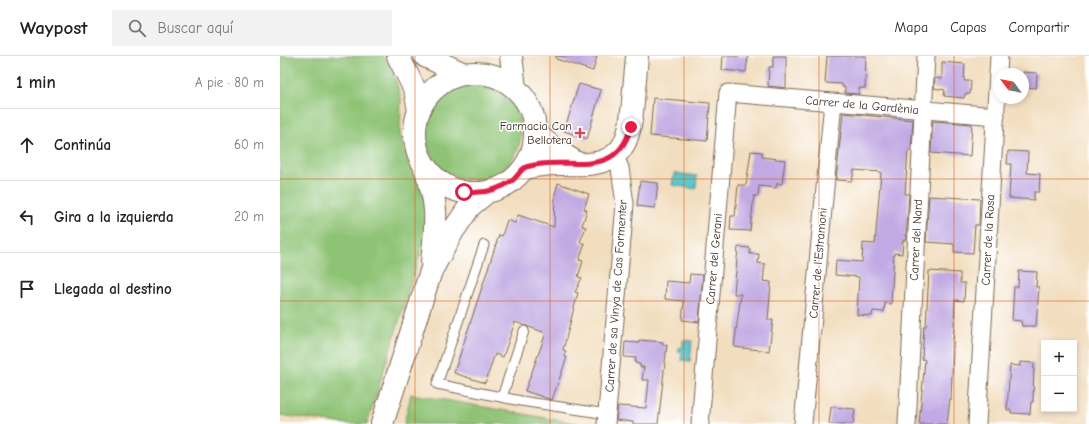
<!DOCTYPE html>
<html lang="es">
<meta charset="utf-8">
<style>
:root{--surface:#fff;--page:#f2f2f2;--text:#222;--muted:#767676;--line:#e0e0e0}
body{margin:0;font-family:"Comic Neue",sans-serif;background:var(--page);color:var(--text)}
.controls{position:absolute;right:12px;bottom:12px;display:grid;overflow:hidden;border-radius:0px;box-shadow:0 2px 6px #0003}
.controls button{width:36px;height:36px;display:grid;place-items:center;padding:0;border:0;border-bottom:1px solid var(--line);background:var(--surface);color:var(--text);font:20px sans-serif}
.compass{position:absolute;left:713px;top:12px;width:36px;height:36px;border-radius:50%;background:var(--surface);box-shadow:0 2px 6px #0003;rotate:302deg}
.stop{position:absolute;width:12px;height:12px;margin:-9px;border:3px solid #e11d48;border-radius:50%;background:#fff}
.stop.end{background:#e11d48;border-color:#fff;box-shadow:0 1px 4px #0008}
.list{margin:0;padding:0;list-style:none}
h2{display:flex;justify-content:space-between;align-items:center;height:52px;margin:0;padding:0 16px;font-size:17px}
h2 small{font-size:13px;font-weight:400;color:var(--muted)}
.list li{display:grid;grid-template-columns:26px 1fr auto;gap:12px;align-items:center;box-sizing:border-box;height:72px;padding:0 16px;border-top:1px solid var(--line)}
.list b{display:block;font-size:15px;white-space:nowrap}
.list em{font-size:13px;font-style:normal;color:var(--muted)}
.icon{flex:none;width:22px;height:22px;fill:none;stroke:currentColor;stroke-width:2;stroke-linecap:round;stroke-linejoin:round}
.map{position:relative;flex:none;width:809px;height:368px;overflow:hidden}
header{display:flex;align-items:center;gap:24px;box-sizing:border-box;height:56px;padding:0 20px;background:var(--surface);border-bottom:1px solid var(--line)}
header strong{font-size:19px}
nav{display:flex;gap:22px;margin-inline-start:auto;font-size:14px}
.search{width:280px;height:36px;background:var(--page);display:flex;align-items:center;gap:10px;box-sizing:border-box;padding:0 14px;border-radius:0px;color:var(--muted);font-size:15px}
main{display:flex}
aside{flex:1;background:var(--surface)}
.map>svg:first-child{display:block}
</style>
<header>
<strong>Waypost</strong>
<div class="search"><svg class="icon" aria-label="search" viewBox="0 0 24 24"><circle cx="10" cy="10" r="6"/><path d="M15 15l6 6"/></svg>Buscar aquí</div>
<nav><a>Mapa</a><a>Capas</a><a>Compartir</a></nav>
</header>
<main>
<aside>
<h2>1 min<small>A pie · 80 m</small></h2>
<ul class="list">
<li><svg class="icon" aria-label="ahead" viewBox="0 0 24 24"><path d="M12 20V5M6 11l6-6 6 6"/></svg><div><b>Continúa</b></div><em>60 m</em></li>
<li><svg class="icon" aria-label="left" viewBox="0 0 24 24"><path d="M17 20v-9H6M10 6l-5 5 5 5"/></svg><div><b>Gira a la izquierda</b></div><em>20 m</em></li>
<li><svg class="icon" aria-label="arrive" viewBox="0 0 24 24"><path d="M6 21V4h12l-3 4 3 4H6"/></svg><div><b>Llegada al destino</b></div></li>
</ul>
</aside>
<div class="map">
<svg width="809" height="368" viewBox="0 0 809 368">
<rect width="100%" height="100%" fill="#fff"/>
<filter id="ink" filterUnits="userSpaceOnUse"><feTurbulence type="fractalNoise" baseFrequency=".025" numOctaves="2"/><feDisplacementMap in="SourceGraphic" scale="8" xChannelSelector="R" yChannelSelector="G"/><feConvolveMatrix kernelMatrix="1 2 1 2 8 2 1 2 1" color-interpolation-filters="sRGB"/></filter>
<filter id="wash" filterUnits="userSpaceOnUse"><feTurbulence type="fractalNoise" baseFrequency=".012" numOctaves="4" result="noise"/><feDisplacementMap in="SourceGraphic" scale="16" xChannelSelector="R" yChannelSelector="G"/><feGaussianBlur stdDeviation="0.9" result="paint"/><feColorMatrix in="noise" values="0 0 0 0 0 0 0 0 0 0 0 0 0 0 0 0 0 1.4 0 .05"/><feComposite in="paint" operator="in"/></filter>
<g filter="url(#wash)">
<rect width="100%" height="100%" fill="#f2debf"/>
<path fill="#8ec375" stroke="#64764a" d="M0,0h103l9,13 9,29 -1,36 9,30 20,43 -3,28 -59,189h-21l-66,-9z
M145 76a48 48 0 1 1 96 0a48 48 0 1 1-96 0Z
M131,338l169,30h-176z"/>
<path fill="#5ac8cf" stroke="#4a7976" d="M394,117l23,3 -1,13 -24,-4z
M403,284l9,1 -2,20 -9,-1 1,-7 -4,-2 1,-3 4,-1z"/>
<g id="blocks">
<path fill="#c1aae3" d="M276,0h41l-4,15 -37,-12z
M443,0h25l-2,16 -24,-2z
M493,0h13v32l-18,-2 1,-19h4z
M547,0h39l-1,32h-6v6l-14,-1v-6h-3v-3l-17,-1z
M662,6l23,2 -1,17h7l-1,13h-5l-1,4 -20,-2 1,-6 -11,-2 1,-10 7,1z
M743,16l14,1 -1,15 -13,-1z
M299,28l22,6 -14,49 -23,-8z
M373,42l57,5 -3,38 -57,-5z
M563,57l70,7 -2,31h-3l-3,43h4l-3,46h-3l-1,14 -8,-1 -3,51 -6,-1 -1,9 -11,-1 -1,5 -15,-1 2,-38 -24,-2 1,-15 26,2 1,-19 12,1 6,-72 -27,-2 -2,11 -16,-1z
M653,65l39,3 -2,32 -39,-3z
M471,95l11,1v5l23,3 -3,24 -5,-1 -1,5 -17,-2 -1,10h-4l-4,35 -20,-1 1,-14h4l3,-31h8z
M728,95l20,1 -1,21 13,1 -1,18h-5v8l-25,-2 2,-34h-4z
M360,125l18,2 -3,25 -18,-2z
M278,127l31,11 -5,15 3,1 -5,16 4,1 -6,15 5,2 -6,16 4,1 -5,16 4,1 -7,14 3,1 -15,57 3,1 -2,5 3,1 -15,43 -27,-9 21,-58 -31,-11 -12,35 -8,-3 -10,29 -31,-10 45,-138 3,1 5,-16 8,3 3,-8 36,12 1,-33z
M649,140l51,3 -1,26h-4l-2,28 -19,-1v-8l-28,-2z
M458,191l12,1v6h9l-1,9 7,1 -2,17 8,1 -3,38h5l-4,31 -35,-4 7,-53h-7z
M649,215l31,2v10h5l-1,18 -9,-1 -4,100 -1,-1 -3,25h-28l6,-64 -3,-1 2,-33h2z
M739,215l18,1 -1,15h3l-3,39h-14l-1,-5 -9,-1 2,-33h4z
M410,218l13,1 -4,47 -17,-2 2,-19 -19,-2 1,-18 23,2z
M359,284l24,2v3h4l-9,79h-25v-2l-17,-2 2,-14 28,2 3,-28h-7l2,-13h-4v-3l-5,-1 1,-5 -12,-1 1,-15 14,1z
M740,306l14,1 -1,39h-2l-1,12 -19,-1v-3h-4l3,-45 10,1z
M551,351l24,2 -2,15h-24z"/>
</g>
</g>
<g filter="url(#ink)">
<use href="#blocks" fill-opacity="0" stroke="#7b6956" stroke-width="1"/>
<g fill="none" stroke-linecap="round" stroke-linejoin="round">
<g stroke="#7b6956" stroke-width="11">
<path id="lane" d="M204,189l-47,139 84,17 86,13
M222,341l22,-66"/>
</g>
<g stroke="#7b6956" stroke-width="19">
<path id="street" d="M326,368l19,-220 -5,-36 -6,-13
M420,368l28,-331 268,23
M523,368l30,-322
M627,368l19,-368
M697,368l22,-368"/>
</g>
<g stroke="#7b6956" stroke-width="24">
<path id="secondary" d="M118,0l17,34 4,20
M145,0l39,18
M255,77l21,17 21,13
M244,112c25,-6 40,-3 64,-4 39,-3 42,-30 45,-62 1,-15 3,-31 4,-46"/>
</g>
<g stroke="#7b6956" stroke-width="24">
<path id="primary" d="M231,0l4,32
M135 77a60 60 0 1 1 120 0a60 60 0 1 1-120 0Z
M145,112c14,37 11,55 7,94
M102,368l49,-153 22,-40 17,-25 17,-14"/>
</g>
<use href="#lane" stroke="#fff" stroke-width="9"/>
<use href="#street" stroke="#fff" stroke-width="17"/>
<use href="#secondary" stroke="#fff" stroke-width="22"/>
<use href="#primary" stroke="#fff" stroke-width="22"/>
</g>
</g>
<g fill="none" stroke-linecap="round" stroke-linejoin="round" filter="url(#ink)">
<path stroke="#e11d48" stroke-width="5" d="M184,136c18,2 34,-1 49,-12 5,-4 8,-11 13,-13 41,-13 89,16 105,-40"/>
</g>
<path fill="none" stroke="#d7540e" stroke-width="1" stroke-opacity="0.55" d="M135,0v368M270,0v368M404,0v368M539,0v368M674,0v368M0,123h809M0,245h809"/>
<path fill="#d1495b" stroke="#fff" stroke-width="1.5" d="M298 71h4v4h4v4h-4v4h-4v-4h-4v-4h4z"/>
<g text-anchor="middle" dominant-baseline="central" stroke-width="3" stroke-linejoin="round" paint-order="stroke">
<g font-size="12" fill="#3b2a1e" stroke="#fff">
<text transform="translate(582 49) rotate(5)">Carrer de la Gardènia</text>
<text transform="translate(636 184) rotate(-87)">Carrer del Nard</text>
<text transform="translate(708 184) rotate(-87)">Carrer de la Rosa</text>
<text transform="translate(434 203) rotate(-85)">Carrer del Gerani</text>
<text transform="translate(538 207) rotate(-85)">Carrer de l'Estramoni</text>
<text transform="translate(336 240) rotate(-86)">Carrer de sa Vinya de Cas Formenter</text>
</g>
<g font-size="12" fill="#3b2a1e" stroke="#fff" text-anchor="end">
<text x="292" y="70">Farmacia Can<tspan x="292" dy="14">Bellotera</tspan></text>
</g>
</g>
</svg>
<div class="controls">
<button>+</button>
<button>−</button>
</div>
<svg class="compass" viewBox="-18 -18 36 36"><path d="M0-13l5 13h-10z" fill="#e53935"/><path d="M0 13l5-13h-10z" fill="#767676"/></svg>
<div class="stop" style="left:184px;top:136px"></div>
<div class="stop end" style="left:351px;top:71px"></div>
</div>
</main>
